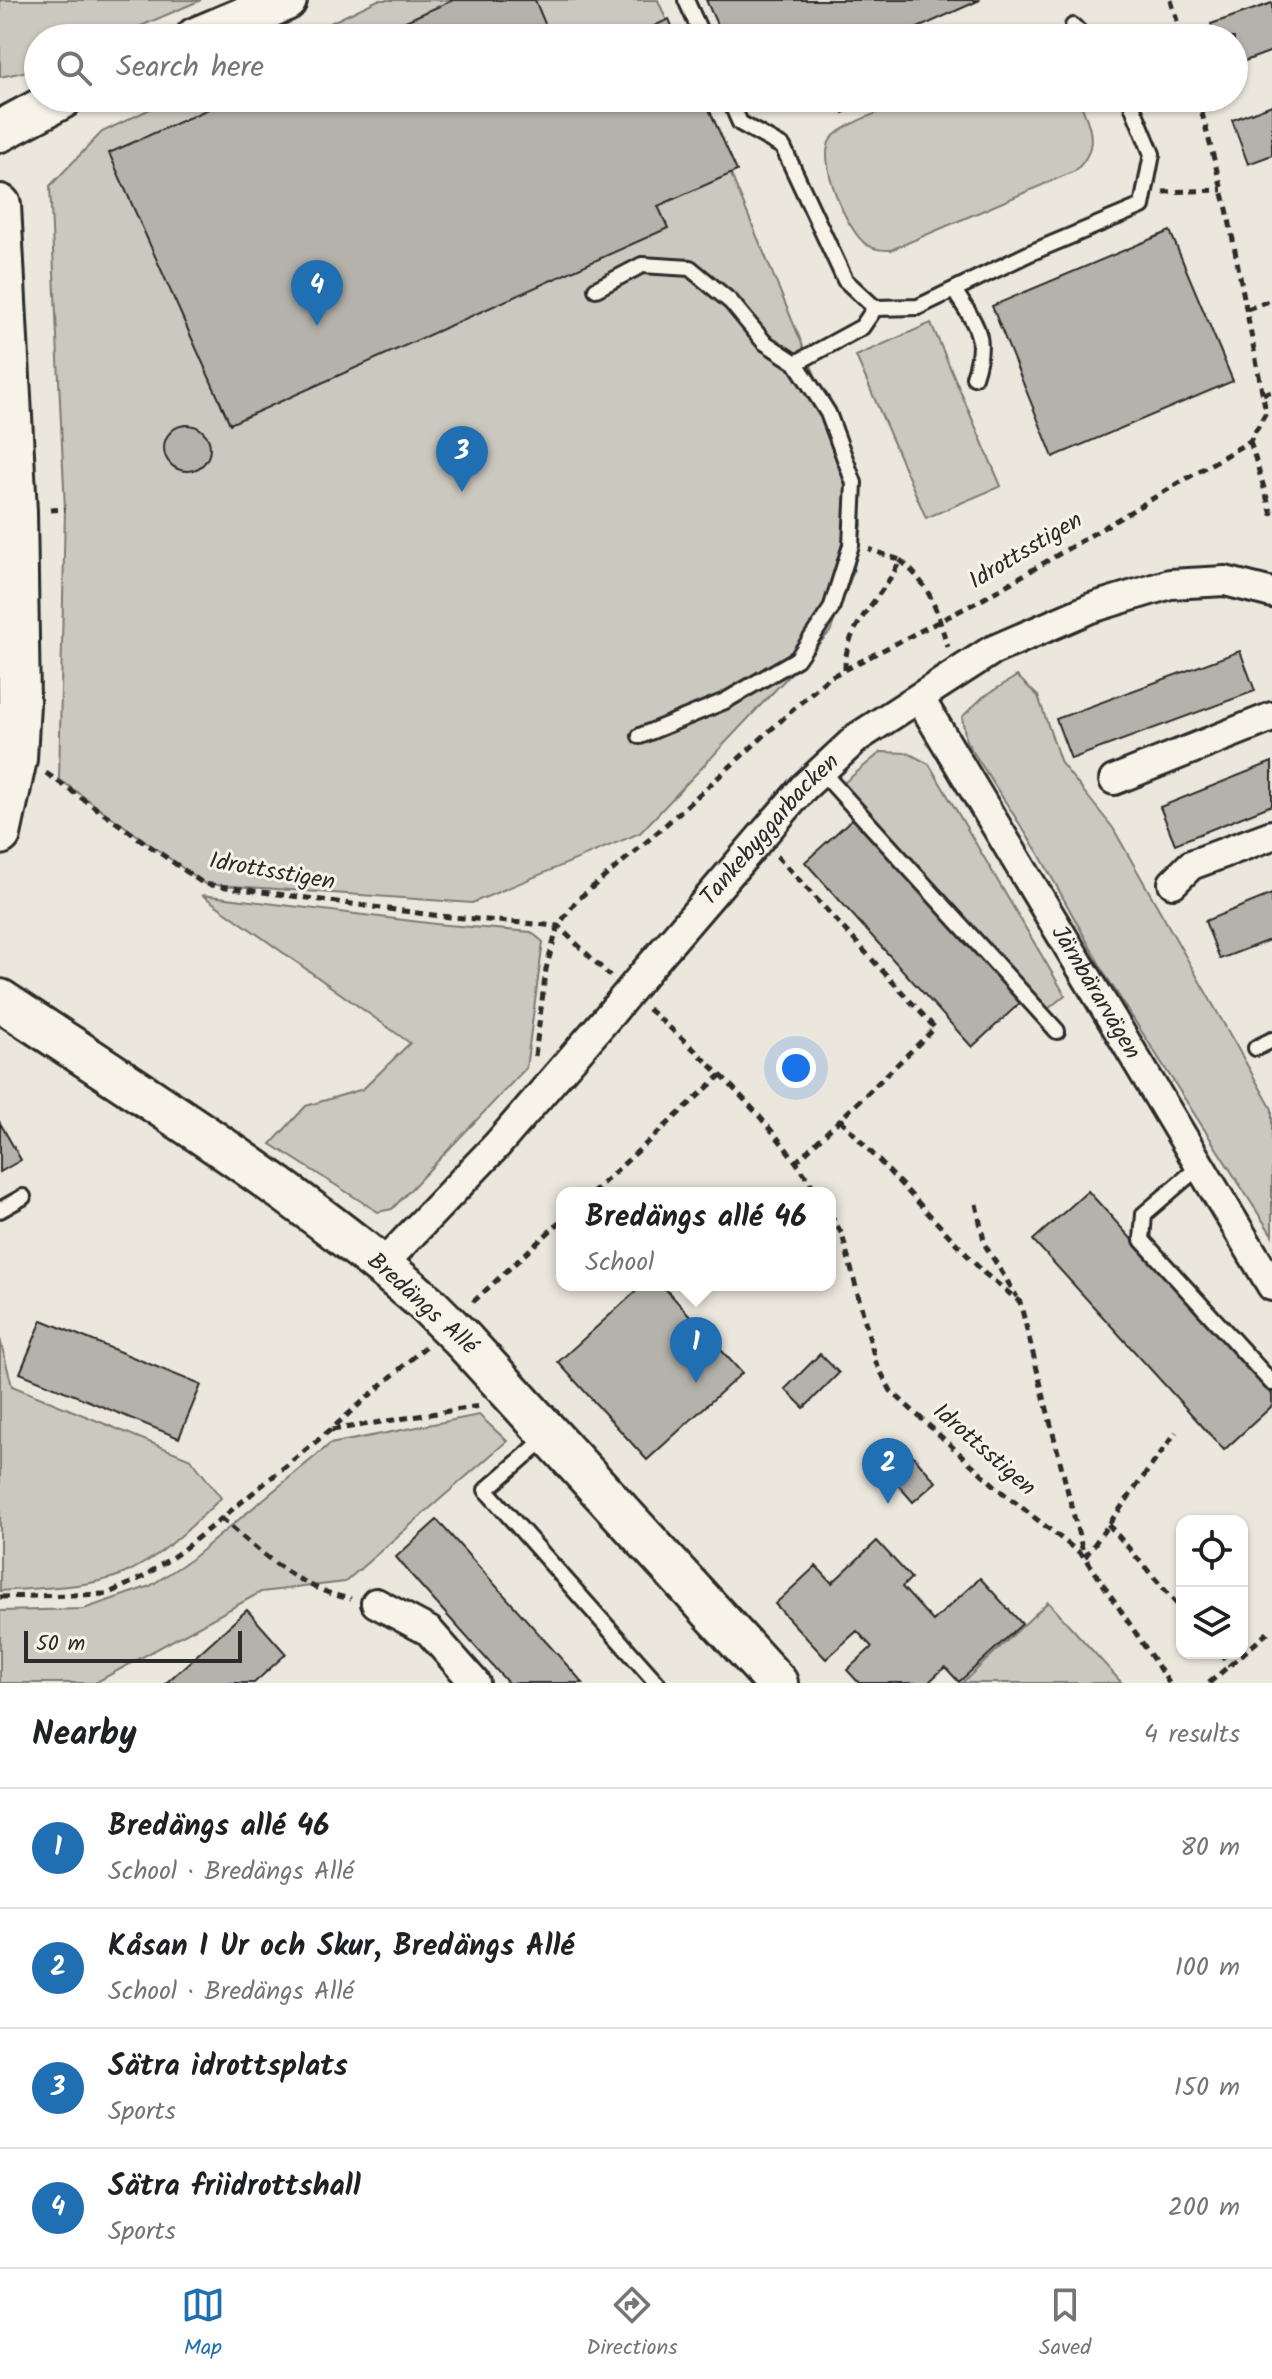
<!DOCTYPE html>
<meta charset="utf-8">
<style>
:root{--surface:#fff;--page:#f6f6f6;--text:#202124;--muted:#757577;--line:#e0e0e0;--accent:#1f6fb2}
body{margin:0;font-family:Kalam,sans-serif;background:var(--page);color:var(--text)}
.controls{position:absolute;right:24px;bottom:24px;display:grid;overflow:hidden;border-radius:16px;box-shadow:0 2px 6px #0004}
.controls button{width:72px;height:72px;display:grid;place-items:center;padding:0;border:0;border-bottom:2px solid var(--line);background:var(--surface);color:var(--text);font:40px sans-serif}
.scale{position:absolute;left:24px;bottom:20px;width:218px;box-sizing:border-box;padding-left:8px;border:4px solid #2b2b2b;border-top:0;font-size:22px;line-height:28px;white-space:nowrap;color:#2b2b2b;-webkit-text-stroke:6px #f7f3e8;paint-order:stroke}
.you{position:absolute;left:796px;top:1068px;width:28px;height:28px;margin:-20px;border:6px solid #fff;border-radius:50%;background:#1a73e8;box-shadow:0 0 0 12px #1a73e833}
.badge{display:grid;place-items:center;width:52px;height:52px;border-radius:50%;background:var(--accent);color:#fff;font-size:26px;font-weight:700}
.pin{position:absolute;translate:-50% -66px;filter:drop-shadow(0 2px 4px #0008)}
.pin::after{content:'';position:absolute;top:42px;width:28px;height:24px;background:inherit;clip-path:polygon(0 0,100% 0,50% 100%)}
.popup{position:absolute;left:556px;top:1187px;width:280px;height:104px;box-sizing:border-box;display:grid;place-content:center;border-radius:16px;background:var(--surface);filter:drop-shadow(0 2px 6px #0005);font-size:26px;white-space:nowrap;color:var(--muted)}
.popup b{font-size:30px;color:var(--text)}
.popup::after{content:'';position:absolute;left:50%;top:100%;margin-left:-16px;border:16px solid transparent;border-top-color:var(--surface)}
.list{margin:0;padding:0;list-style:none}
h2{display:flex;justify-content:space-between;align-items:center;height:104px;margin:0;padding:0 32px;font-size:34px}
h2 small{font-size:26px;font-weight:400;color:var(--muted)}
.list li{display:grid;grid-template-columns:52px 1fr auto;gap:24px;align-items:center;box-sizing:border-box;height:120px;padding:0 32px;border-top:2px solid var(--line)}
.list b{display:block;font-size:30px;white-space:nowrap}
.list p{margin:0;font-size:26px;white-space:nowrap;color:var(--muted)}
.list em{font-size:26px;font-style:normal;color:var(--muted)}
.icon{flex:none;width:44px;height:44px;fill:none;stroke:currentColor;stroke-width:2;stroke-linecap:round;stroke-linejoin:round}
.map{position:relative;flex:none;width:1272px;height:1683px;overflow:hidden}
.search{position:absolute;background:var(--surface);box-shadow:0 2px 6px #0004;left:24px;right:24px;top:24px;height:88px;display:flex;align-items:center;gap:20px;box-sizing:border-box;padding:0 28px;border-radius:44px;color:var(--muted);font-size:30px}
.sheet{height:584px;background:var(--surface)}
nav{display:flex;justify-content:space-around;align-items:center;box-sizing:border-box;height:112px;border-top:2px solid var(--line);background:var(--surface);font-size:22px;color:var(--muted)}
nav a{display:grid;justify-items:center;gap:4px}
nav .on{color:var(--accent)}
.map>svg:first-child{display:block}
</style>
<div class="map">
<svg width="1272" height="1683" viewBox="0 0 1272 1683">
<rect width="100%" height="100%" fill="#ebe7dd"/>
<filter id="ink" filterUnits="userSpaceOnUse"><feTurbulence type="fractalNoise" baseFrequency=".0125" numOctaves="2"/><feDisplacementMap in="SourceGraphic" scale="16" xChannelSelector="R" yChannelSelector="G"/><feConvolveMatrix kernelMatrix="1 2 1 2 8 2 1 2 1" color-interpolation-filters="sRGB"/></filter>
<g filter="url(#ink)">
<path fill="#cbc8bf" stroke="#7b7a75" stroke-width="2" d="M0,0h201l-88,38h-75v31l-38,8z
M378,0h280l16,38h-375z
M173,98h526l158,377 5,50 -9,48 -23,59 -190,201 -168,70 -267,-19 -146,-105 6,-270 -15,-323 52,-54z
M915,98h163c12,28 23,49 -3,73l-184,79c-8,0 -16,0 -24,-5 -20,-13 -51,-86 -36,-106 13,-17 64,-32 84,-41z
M931,323l70,163 -75,32 -70,-162z
M1017,676l21,20 23,67 52,65 159,281v126l-166,-259 -67,-122 -73,-113 -4,-24 21,-20z
M881,752l27,1 21,11 136,231 -23,19 -203,-227z
M202,895l234,29 95,8 12,10 -17,126 -134,141 -14,3 -107,-68 35,-38 57,-17 47,-46z
M0,1339l12,47 179,73 30,39c-29,28 -60,60 -98,76 -38,15 -83,13 -123,17z
M479,1415l28,26 -162,141 -84,10 -166,91h-95v-72l84,-2 66,-23 40,-26 140,-116z
M1048,1602l74,81h-160z"/>
<path fill="#b5b2ab" stroke="#2b2b2b" stroke-width="2" d="M453,0h82l16,38h-184z
M706,0h274l-78,35 1,3h-180z
M1272,3v48l-38,14v-27h-19l-4,-14z
M669,19l8,19h-49z
M233,98h471l33,73 -79,35 10,22 -438,196 -121,-271z
M837,98h40l-34,15z
M1272,105v50l-24,9 -16,-44z
M1170,231l63,150 -180,76 -61,-151z
M164 448a23 23 0 1 1 46 0a23 23 0 1 1-46 0Z
M1240,651l15,40 -184,68 -15,-40z
M1272,762v43l-97,39 -15,-37z
M853,818l167,185 -48,44 -167,-185z
M1272,894v45l-52,20 -15,-38z
M0,1123l21,37 -21,12z
M1088,1191l184,203v12l-48,44 -191,-210z
M643,1285h19l80,88 -95,87 -89,-98z
M42,1320l159,65 -22,53 -159,-65z
M820,1354l19,19 -35,35 -19,-19z
M902,1443l34,39 -23,20 -34,-39z
M437,1520l146,163h-75l-88,-98 -24,-28z
M877,1541l34,37 -9,9 31,34 47,-43 42,46 -63,58 -14,-15 -17,16h-69l-12,-13 25,-23 -15,-16 -31,28 -51,-55 41,-38 16,17z
M247,1610l39,44 -32,29h-88z"/>
<g fill="none" stroke-linecap="round" stroke-linejoin="round">
<g stroke="#2b2b2b" stroke-width="20">
<path id="lane" d="M686,0l17,38
M1073,26l12,12
M729,98l11,25 43,24 62,133 30,28 43,-1 112,-54 112,-47 10,-52 -23,-56
M596,289l46,-24 48,3 41,34 33,40 32,21 66,-36 13,-19
M954,290c22,36 34,45 20,87
M640,736l85,-35 72,-42 34,-50 20,-64 3,-62 -26,-70 -32,-50
M821,771l236,260
M1256,1048l16,-8
M1201,1165l-57,49 -2,26 130,143
M0,1210l23,-13
M548,1436l-62,54 171,193"/>
</g>
<g stroke="#2b2b2b" stroke-width="34">
<g id="street">
<path id="s1" d="M920,699l352,587"/>
<path d="M1114,780l158,-63"/>
<path d="M1173,883l18,-18 81,-30"/>
<path id="s2" d="M646,971l158,-184 54,-50 133,-86 100,-43 79,-24 55,-3 47,12"/>
<path d="M382,1265l115,-120 115,-133"/>
<path d="M376,1603l53,28 46,52"/>
</g>
</g>
<g stroke="#2b2b2b" stroke-width="46">
<path id="secondary" d="M196,38l90,-38
M0,131l62,-33
M0,205l16,307 3,191 -3,56 -16,75
M0,1000c146,97 295,189 427,304
M463,1340l314,343"/>
</g>
<path stroke="#2b2b2b" stroke-width="5" stroke-dasharray="8 6" stroke-linecap="butt" d="M1171,0l11,38
M1163,192l59,-2
M1247,309l25,-9
M1263,394l9,-3
M1250,441l22,74
M50,510l15,-1
M900,560c33,28 35,48 48,87
M845,670c-1,-46 38,-71 55,-110l-31,-11
M46,773l158,111 236,32 118,10 52,50
M777,856l158,172 -138,133
M648,1009c63,53 125,114 169,184
M535,1056l11,-87 12,-43 19,-26 74,-62 177,-160 155,-79 267,-158 16,-29 -39,-203 -29,-111
M840,1119l144,154 36,29 64,254
M592,1193l129,-118
M976,1204l9,41 32,52
M830,1214l12,20 34,129 15,28 112,102 82,64 84,126
M473,1302l89,-82
M332,1430l148,-24
M221,1518c39,34 78,71 130,81
M1108,1524l74,86
M1085,1557l91,-125
M0,1597l107,-3 36,-17 37,-25 149,-121 96,-84
M1219,1653l11,12
M1209,1683l63,-54"/>
<use href="#lane" stroke="#f7f3e8" stroke-width="14"/>
<use href="#street" stroke="#f7f3e8" stroke-width="28"/>
<use href="#secondary" stroke="#f7f3e8" stroke-width="40"/>
<g stroke="#2b2b2b" stroke-width="34" stroke-linecap="butt">
<path id="street-bridge" d="M612,1012l34,-41"/>
</g>
<g stroke="#2b2b2b" stroke-width="46" stroke-linecap="butt">
<path id="secondary-bridge" d="M427,1304l36,36"/>
</g>
<use href="#street-bridge" stroke="#f7f3e8" stroke-width="28"/>
<use href="#secondary-bridge" stroke="#f7f3e8" stroke-width="40"/>
</g>
</g>
<g text-anchor="middle" dominant-baseline="central" stroke-width="6" stroke-linejoin="round" paint-order="stroke">
<g font-size="24" fill="#2b2b2b" stroke="#f7f3e8">
<text transform="translate(1026 551) rotate(-31)">Idrottsstigen</text>
<text stroke="none"><textPath href="#s2" startOffset="188">Tankebyggarbacken</textPath></text>
<text transform="translate(272 872) rotate(10)">Idrottsstigen</text>
<text stroke="none"><textPath href="#s1" startOffset="342">Järnbärarvägen</textPath></text>
<text transform="translate(422 1304) rotate(42)">Bredängs Allé</text>
<text transform="translate(984 1450) rotate(41)">Idrottsstigen</text>
</g>
</g>
</svg>
<div class="controls">
<button><svg class="icon" aria-label="locate" viewBox="0 0 24 24"><circle cx="12" cy="12" r="6"/><path d="M12 2v4M12 18v4M2 12h4M18 12h4"/></svg></button>
<button><svg class="icon" aria-label="layers" viewBox="0 0 24 24"><path d="M12 4l9 5-9 5-9-5zM3 14l9 5 9-5"/></svg></button>
</div>
<div class="scale">50 m</div>
<div class="you"></div>
<div class="pin badge" style="left:696px;top:1383px">1</div>
<div class="popup"><b>Bredängs allé 46</b>School</div>
<div class="pin badge" style="left:888px;top:1504px">2</div>
<div class="pin badge" style="left:462px;top:492px">3</div>
<div class="pin badge" style="left:317px;top:326px">4</div>
<div class="search"><svg class="icon" aria-label="search" viewBox="0 0 24 24"><circle cx="10" cy="10" r="6"/><path d="M15 15l6 6"/></svg>Search here</div>
</div>
<section class="sheet">
<h2>Nearby<small>4 results</small></h2>
<ul class="list">
<li><span class="badge">1</span><div><b>Bredängs allé 46</b><p>School · Bredängs Allé</p></div><em>80 m</em></li>
<li><span class="badge">2</span><div><b>Kåsan I Ur och Skur, Bredängs Allé</b><p>School · Bredängs Allé</p></div><em>100 m</em></li>
<li><span class="badge">3</span><div><b>Sätra idrottsplats</b><p>Sports</p></div><em>150 m</em></li>
<li><span class="badge">4</span><div><b>Sätra friidrottshall</b><p>Sports</p></div><em>200 m</em></li>
</ul>
</section>
<nav>
<a class="on"><svg class="icon" aria-label="map" viewBox="0 0 24 24"><path d="M3 6l6-2 6 2 6-2v14l-6 2-6-2-6 2zM9 4v14M15 6v14"/></svg>Map</a>
<a><svg class="icon" aria-label="directions" viewBox="0 0 24 24"><path d="M12 3l9 9-9 9-9-9zM9 14v-3h6M13 9l2 2-2 2"/></svg>Directions</a>
<a><svg class="icon" aria-label="saved" viewBox="0 0 24 24"><path d="M7 4h10v16l-5-4-5 4z"/></svg>Saved</a>
</nav>
